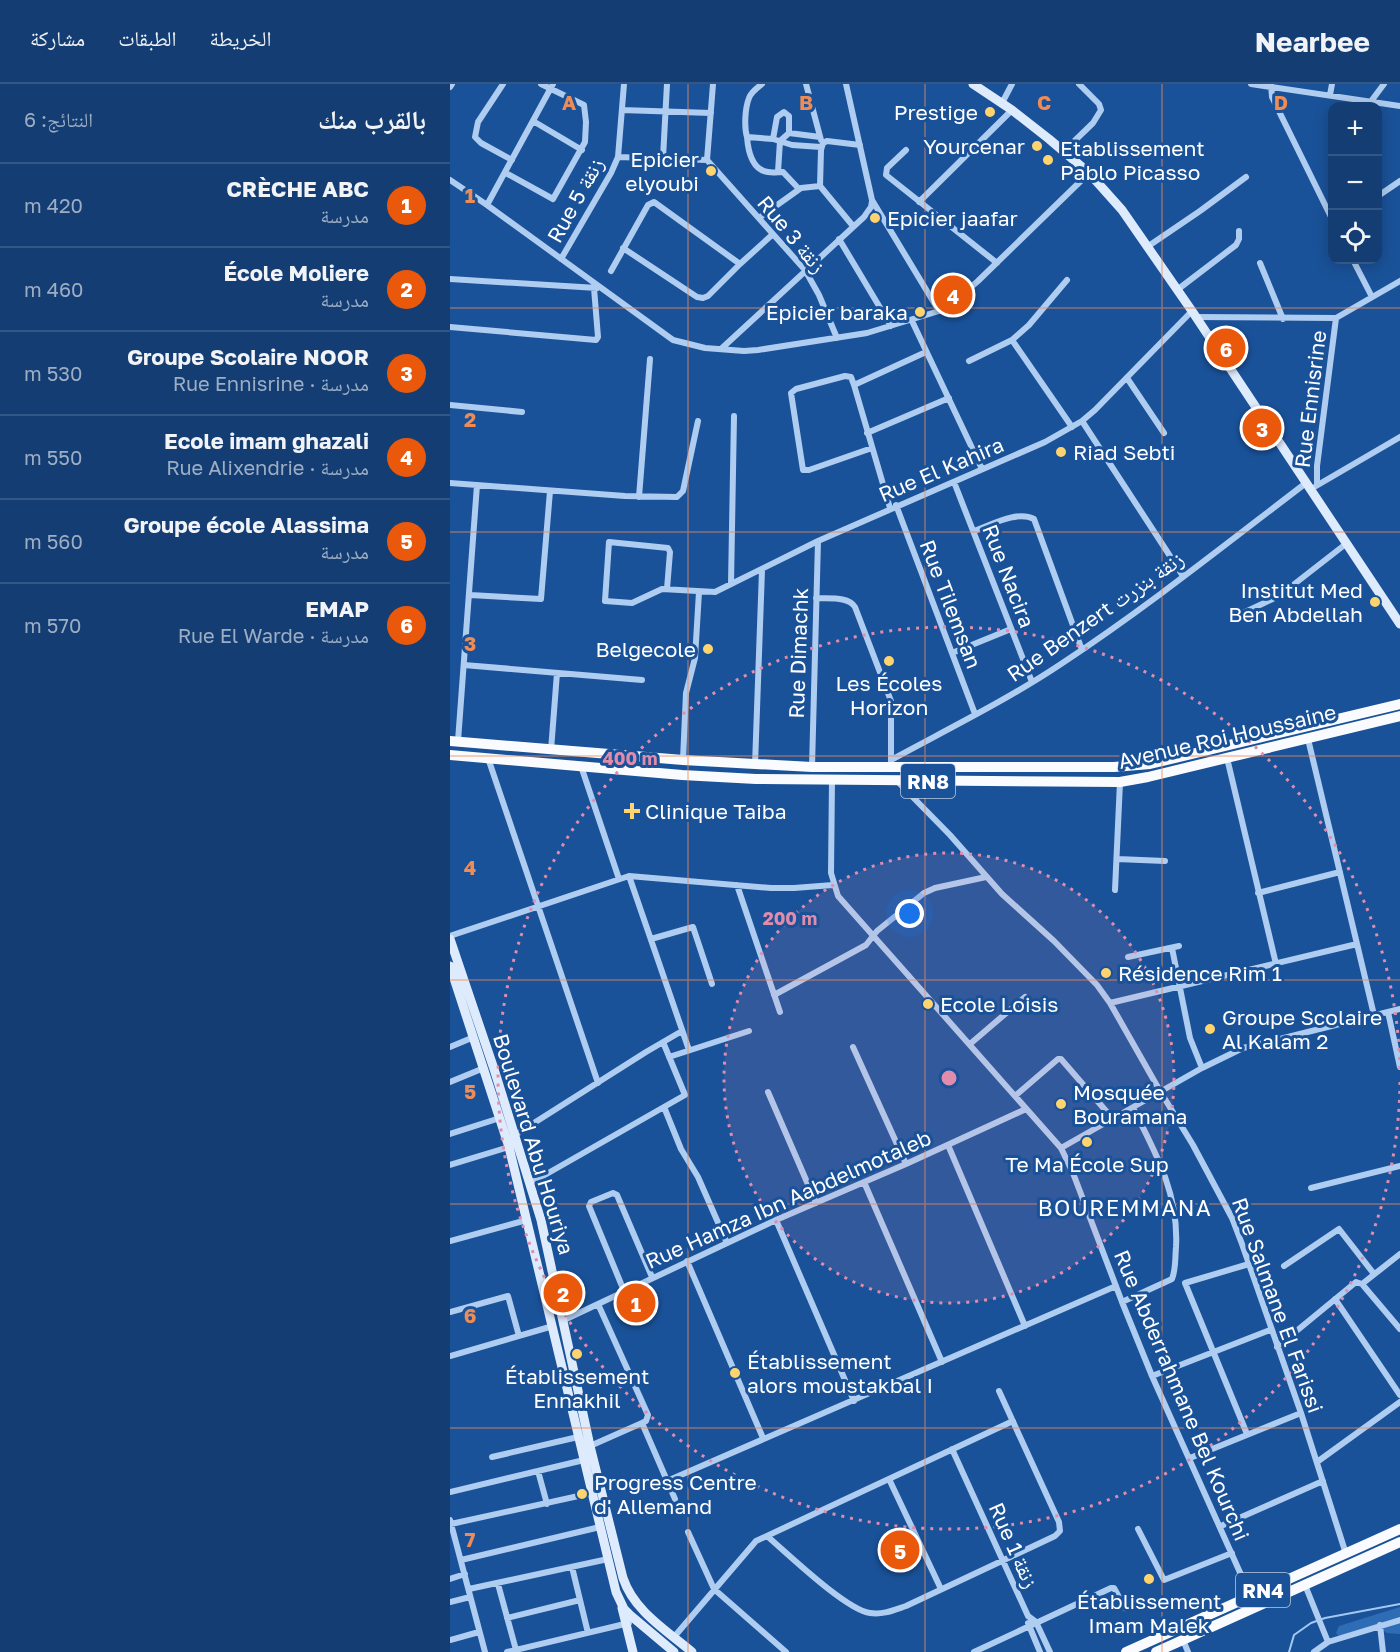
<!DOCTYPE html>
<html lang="ar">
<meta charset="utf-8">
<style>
:root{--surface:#143e73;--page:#1d4578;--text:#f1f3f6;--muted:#9daec4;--line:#335785;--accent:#ea580c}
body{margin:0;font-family:"Golos Text","Noto Naskh Arabic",sans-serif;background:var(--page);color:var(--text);direction:rtl}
.controls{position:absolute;right:18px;top:18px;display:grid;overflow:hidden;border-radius:12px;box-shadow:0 3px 15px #0003}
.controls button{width:54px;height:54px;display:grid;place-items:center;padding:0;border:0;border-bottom:2px solid var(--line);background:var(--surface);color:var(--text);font:30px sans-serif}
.you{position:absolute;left:460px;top:830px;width:21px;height:21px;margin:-15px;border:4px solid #fff;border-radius:50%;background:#1a73e8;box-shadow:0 0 0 9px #1a73e833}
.badge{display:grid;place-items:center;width:39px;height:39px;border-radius:50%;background:var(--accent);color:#fff;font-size:20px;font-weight:700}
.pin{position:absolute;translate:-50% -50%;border:3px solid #fff;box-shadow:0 2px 6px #0006}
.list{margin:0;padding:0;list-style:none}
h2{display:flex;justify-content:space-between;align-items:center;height:78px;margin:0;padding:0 24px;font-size:26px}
h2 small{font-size:20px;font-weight:400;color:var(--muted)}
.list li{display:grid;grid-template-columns:39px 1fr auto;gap:18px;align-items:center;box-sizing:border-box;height:84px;padding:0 24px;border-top:2px solid var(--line)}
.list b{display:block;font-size:22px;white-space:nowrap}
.list p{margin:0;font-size:20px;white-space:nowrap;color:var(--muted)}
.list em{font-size:20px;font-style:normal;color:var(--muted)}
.icon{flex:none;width:33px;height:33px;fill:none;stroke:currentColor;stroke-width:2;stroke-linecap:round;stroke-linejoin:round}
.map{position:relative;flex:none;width:950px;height:1568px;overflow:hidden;direction:ltr}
header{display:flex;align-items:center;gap:36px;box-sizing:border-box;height:84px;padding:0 30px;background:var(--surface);border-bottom:2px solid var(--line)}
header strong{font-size:28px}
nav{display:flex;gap:33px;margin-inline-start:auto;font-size:21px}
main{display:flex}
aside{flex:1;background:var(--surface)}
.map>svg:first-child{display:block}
</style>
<header>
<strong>Nearbee</strong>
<nav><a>الخريطة</a><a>الطبقات</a><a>مشاركة</a></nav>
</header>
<main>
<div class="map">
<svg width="950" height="1568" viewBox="0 0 950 1568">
<rect width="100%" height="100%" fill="#1a5299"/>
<path fill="#2e6db6" d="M950,1523v27l-13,-1 -12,-8 -36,11 -3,-3 3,-7z"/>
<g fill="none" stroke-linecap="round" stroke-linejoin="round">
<path stroke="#a3c8f3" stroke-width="2" d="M839,1568l5,-17 17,-12 14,-5 75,-14"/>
<path stroke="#afcdf1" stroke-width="6" d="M53,0l-25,38 -3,15 6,6 31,17
M312,0c-5,4 -11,8 -13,14 -4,10 -5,29 -2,39l26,2 19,6 29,2
M356,0l15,56
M396,0l26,116 67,111
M801,0l149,22
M821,0l1,13 60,122
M0,3l2,-3
M880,11l2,-11
M922,16l12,-16
M552,19l10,-19
M172,26l89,3
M83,37l49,29
M297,53c1,13 5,33 21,35 5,1 10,0 15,0l16,17
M323,55l4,-22 7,-5 5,4v17l31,4
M456,66l-19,18 -1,7 111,88
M613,68l30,-29 8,-13 -2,-6 -20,-20
M168,73l89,3
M213,74l4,-74
M257,76l98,110 14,25 18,43
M257,76l6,-76
M328,88l2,-31 9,-8
M56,89l47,26 32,-57 1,-20 -2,-17 -43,-21
M0,96l37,25 186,135 32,8 39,3 14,-1 109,-17 72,-22 7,-2 32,-28 111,-108
M370,102l1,-36 2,-7 4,-2 33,4
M928,112l22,-15
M469,118l93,-92
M37,121l66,-121
M309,134l42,-30 19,-2 33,40
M389,155l52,87
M697,163l53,-36 46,-34
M173,164l74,49 6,1 5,-2 32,-32 33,-30
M111,175l50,-86 7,-16 6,-73
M903,176l19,37
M810,179l23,56
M161,187l37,-66 6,-3 86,62
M0,195l147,9
M727,206l59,-45 3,-6v-8
M746,233l140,1 64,-37
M462,237l70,148
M0,243l146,13 2,-3 -4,-49
M562,256l60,87
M271,265l143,-132 7,-10 1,-6
M519,277l43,-21 17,-15 38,-45
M677,294l37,55
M404,301l72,-33
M0,321l72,7
M632,337l101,155
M417,349l82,-35
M422,364l-63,22h-6l-12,-77 5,-4 49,-13 6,1 3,8 36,123
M504,398l78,200
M0,399l175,13 52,1 6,-6 15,-70
M867,401v-19l19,-148
M866,402l84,-49
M189,413l11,-138
M446,421l79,209
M524,447c17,-6 43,-21 60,-12l48,131
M281,500l3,-168
M217,505l3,-37 -2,-4 -59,-6 -4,59 27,2 30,-14 53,3 103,-51 227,-99 37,-21 13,-11 97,-99
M20,511l71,4 9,-108
M366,514c13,1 32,-2 39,9l36,94v61
M793,529l36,-17 68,-53
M502,569l59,-24
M14,581l178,15
M858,655l66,276
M8,657l19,-256
M101,666l6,-77
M38,674l110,325
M777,674l49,206
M233,676l3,-67 9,-35 4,-66
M441,676c57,-31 116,-60 170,-96 85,-56 165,-120 245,-181
M305,681l7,-195
M131,682l38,113
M362,683l6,-226
M382,696l-1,93 7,23 223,252 12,25 49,129 30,74 99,221
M447,697l53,54 52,59 52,47 43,44 13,18 50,88 33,54 39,73 10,26 59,169 45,141
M667,775l48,2
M179,792l60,174
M287,801l43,127
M665,806l5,-108
M808,809l82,-21
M0,852l179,-60 142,12h23l39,-3
M201,855l42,-12 19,57
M722,864l18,90 12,30
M678,873l51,-11
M324,911l92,-50 11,-14 47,-38 11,-5 51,-11
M660,919l247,-59
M938,928l12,55
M520,960l55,-47
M0,963l24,-10
M403,963l53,117
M219,973l80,-26
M0,998l34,-14
M318,1008l48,111
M565,1012l43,-37h3l52,60
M214,1023l17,42 17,28 29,66
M0,1050l50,-16
M65,1051l131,-83 36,-21
M498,1061l77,181
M611,1064l141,-80 41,-20 157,-39
M0,1081l59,-18
M414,1098l78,180
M79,1100l156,-89 -22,-53
M861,1104l89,-22
M326,1136l78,181
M0,1157l77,-21
M237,1177l76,177
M834,1182l55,-37 35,45
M735,1199l62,151
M735,1199l64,-19
M912,1200l38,45
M174,1207l-35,-85 2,-4 22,-9 4,2 35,82
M885,1215l65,96
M672,1218l50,-23c4,-10 3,-21 4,-32 3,-52 -20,-94 -43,-139
M148,1220l50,111 -2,6 -4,2 33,76
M0,1228l58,-16 11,40
M112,1237l214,-101 130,-56 120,-55
M827,1263l79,-65 6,2 38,-30
M0,1272l103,-30
M702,1292l118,-46
M140,1362l52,-23
M502,1365l76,167 8,6 14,30
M42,1373l86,-20
M740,1374l111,-45
M867,1378l83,-60
M88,1387l9,33
M439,1395l52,110
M217,1397l449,-195
M0,1408l134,-32
M0,1436l35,132
M1,1440l141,-31
M771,1442l102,-45
M688,1445l26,51 68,-27
M238,1448l26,57 72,63
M317,1452c21,18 79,74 103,77 13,2 24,-3 36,-7l149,-70 5,-5 -1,-9 -60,-131
M11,1476l139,-33
M122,1483l16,66
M0,1495l15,-5
M48,1500l18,66
M855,1501l23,57
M19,1505l139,-30
M0,1518l20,-5
M57,1534l73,-18
M578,1539l12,29
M930,1541l3,27
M224,1553l82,-96 257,-120
M0,1556l29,-8
M733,1556l5,12
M57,1568l122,-29
M524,1568l137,-64h3l11,20
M864,1568l14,-10 72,-22"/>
<path stroke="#deebfc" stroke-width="9" d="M523,0l39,26 37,29 40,34 33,37 70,101 208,313
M0,855l44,130 47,151 49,226 33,132c11,33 43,52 69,74
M0,882l59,181 107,445 8,17 6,6 44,37
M172,1524l11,44"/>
<path stroke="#f9fbff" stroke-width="10" d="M0,657l233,19 129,7h302l36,-3 250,-60
M0,671l232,20 74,4 364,3 28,-5 252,-61
M676,1568l274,-123
M706,1568l244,-110"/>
</g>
<path fill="none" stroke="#ef8b55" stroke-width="1.5" stroke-opacity="0.55" d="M238,0v1568M475,0v1568M712,0v1568M0,224h950M0,448h950M0,672h950M0,896h950M0,1120h950M0,1344h950"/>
<circle cx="499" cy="994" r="225" fill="#e08cad" fill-opacity=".12"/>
<g fill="none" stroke="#e08cad" stroke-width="3" stroke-dasharray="3 6">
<circle cx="499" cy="994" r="225"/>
<path d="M950 998A451 451 0 1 1 950 990"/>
</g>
<g fill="#ffd46f" stroke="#1a5299" stroke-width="2">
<circle cx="540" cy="28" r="6"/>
<circle cx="587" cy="62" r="6"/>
<circle cx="598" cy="76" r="6"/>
<circle cx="261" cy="87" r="6"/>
<circle cx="425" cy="134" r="6"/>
<circle cx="470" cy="228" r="6"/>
<circle cx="611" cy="368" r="6"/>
<circle cx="925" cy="518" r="6"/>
<circle cx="258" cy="565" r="6"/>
<circle cx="439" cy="577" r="6"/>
<path d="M179 718h6v6h6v6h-6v6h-6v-6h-6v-6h6z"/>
<circle cx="656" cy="889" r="6"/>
<circle cx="478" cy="920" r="6"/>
<circle cx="760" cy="945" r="6"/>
<circle cx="611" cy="1020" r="6"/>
<circle cx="637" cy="1058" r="6"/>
<circle cx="127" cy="1270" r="6"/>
<circle cx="285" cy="1289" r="6"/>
<circle cx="132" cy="1410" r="6"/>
<circle cx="699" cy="1495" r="6"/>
</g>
<g text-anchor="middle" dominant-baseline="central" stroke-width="6" stroke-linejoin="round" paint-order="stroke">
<g fill="#1a5299" stroke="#bacbe0" stroke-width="1.5">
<rect x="451" y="680" width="54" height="34" rx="4.5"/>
<rect x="786" y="1489" width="54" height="34" rx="4.5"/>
</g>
<g font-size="20" font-weight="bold" fill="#fff">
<text x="478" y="697">RN8</text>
<text x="813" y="1506">RN4</text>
</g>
<g font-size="21" fill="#fff" stroke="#1a5299" text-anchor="start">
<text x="528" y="28" text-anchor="end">Prestige</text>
<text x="575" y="62" text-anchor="end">Yourcenar</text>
<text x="610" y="64">Etablissement<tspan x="610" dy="24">Pablo Picasso</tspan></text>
<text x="249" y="75" text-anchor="end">Epicier<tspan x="249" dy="24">elyoubi</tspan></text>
<text x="437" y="134">Epicier jaafar</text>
<text x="458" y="228" text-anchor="end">Epicier baraka</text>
<text x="623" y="368">Riad Sebti</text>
<text x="913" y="506" text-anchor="end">Institut Med<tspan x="913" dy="24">Ben Abdellah</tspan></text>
<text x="246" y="565" text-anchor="end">Belgecole</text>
<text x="439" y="599" text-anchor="middle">Les Écoles<tspan x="439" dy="24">Horizon</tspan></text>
<text x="195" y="727">Clinique Taiba</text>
<text x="668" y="889">Résidence Rim 1</text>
<text x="490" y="920">Ecole Loisis</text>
<text x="772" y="933">Groupe Scolaire<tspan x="772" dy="24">Al Kalam 2</tspan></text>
<text x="623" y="1008">Mosquée<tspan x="623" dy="24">Bouramana</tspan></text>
<text x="637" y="1080" text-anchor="middle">Te Ma École Sup</text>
<text x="297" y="1277">Établissement<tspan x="297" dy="24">alors moustakbal I</tspan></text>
<text x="127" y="1292" text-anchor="middle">Établissement<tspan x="127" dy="24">Ennakhil</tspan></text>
<text x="144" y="1398">Progress Centre<tspan x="144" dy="24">d' Allemand</tspan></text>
<text x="699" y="1517" text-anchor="middle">Établissement<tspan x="699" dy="24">Imam Malek</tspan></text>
</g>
<g font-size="21" fill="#fff" stroke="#1a5299">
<text transform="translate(125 116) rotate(-61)">Rue 5 زنقة</text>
<text transform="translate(342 150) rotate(50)">Rue 3 زنقة</text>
<text transform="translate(860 315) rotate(-83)">Rue Ennisrine</text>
<text transform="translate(491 385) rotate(-23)">Rue El Kahira</text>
<text transform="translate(559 492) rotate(69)">Rue Nacira</text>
<text transform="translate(501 520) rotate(69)">Rue Tilemsan</text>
<text transform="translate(645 532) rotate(-35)">Rue Benzert زنقة بنزرت</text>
<text transform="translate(348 569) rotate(-88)">Rue Dimachk</text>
<text transform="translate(777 652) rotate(-13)">Avenue Roi Houssaine</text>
<text transform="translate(84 1060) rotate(73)">Boulevard Abu Houriya</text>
<text transform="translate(338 1115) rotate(-24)">Rue Hamza Ibn Aabdelmotaleb</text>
<text transform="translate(828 1221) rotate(70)">Rue Salmane El Farissi</text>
<text transform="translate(732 1311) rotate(67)">Rue Abderrahmane Bel Kourchi</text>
<text transform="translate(564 1461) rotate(66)">Rue 1 زنقة</text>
</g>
<g font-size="22" letter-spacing="1.5" fill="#fff" stroke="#1a5299">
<text x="675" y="1123">BOUREMMANA</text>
</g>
</g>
<g font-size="20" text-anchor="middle" font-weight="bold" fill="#ef8b55" stroke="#1a5299" stroke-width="6" stroke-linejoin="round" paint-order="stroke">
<text x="119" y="26">A</text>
<text x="356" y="26">B</text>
<text x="594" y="26">C</text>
<text x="831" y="26">D</text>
<text x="20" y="119">1</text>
<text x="20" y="343">2</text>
<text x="20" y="567">3</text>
<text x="20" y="791">4</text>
<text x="20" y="1015">5</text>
<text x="20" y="1239">6</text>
<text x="20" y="1463">7</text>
</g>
<circle cx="499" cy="994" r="9" fill="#e08cad" stroke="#1a5299" stroke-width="3"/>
<g font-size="18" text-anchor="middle" font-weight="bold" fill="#e08cad" stroke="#1a5299" stroke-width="6" stroke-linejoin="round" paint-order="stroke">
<text x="180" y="681">400 m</text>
<text x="340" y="841">200 m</text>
</g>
</svg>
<div class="controls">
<button>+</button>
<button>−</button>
<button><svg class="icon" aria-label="locate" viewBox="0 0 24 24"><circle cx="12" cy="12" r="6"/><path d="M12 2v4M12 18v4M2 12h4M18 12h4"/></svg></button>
</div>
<div class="you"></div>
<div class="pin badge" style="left:186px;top:1219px">1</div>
<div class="pin badge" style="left:113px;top:1209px">2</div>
<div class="pin badge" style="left:812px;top:344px">3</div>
<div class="pin badge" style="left:503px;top:211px">4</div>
<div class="pin badge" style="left:450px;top:1466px">5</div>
<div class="pin badge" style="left:776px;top:264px">6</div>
</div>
<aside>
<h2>بالقرب منك<small>النتائج: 6</small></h2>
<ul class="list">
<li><span class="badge">1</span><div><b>CRÈCHE ABC</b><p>مدرسة</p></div><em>420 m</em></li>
<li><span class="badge">2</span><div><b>École Moliere</b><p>مدرسة</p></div><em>460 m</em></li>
<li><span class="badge">3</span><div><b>Groupe Scolaire NOOR</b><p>مدرسة · Rue Ennisrine</p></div><em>530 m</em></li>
<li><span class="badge">4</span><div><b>Ecole imam ghazali</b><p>مدرسة · Rue Alixendrie</p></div><em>550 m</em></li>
<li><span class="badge">5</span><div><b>Groupe école Alassima</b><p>مدرسة</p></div><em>560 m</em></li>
<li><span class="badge">6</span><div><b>EMAP</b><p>مدرسة · Rue El Warde</p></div><em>570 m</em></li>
</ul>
</aside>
</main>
